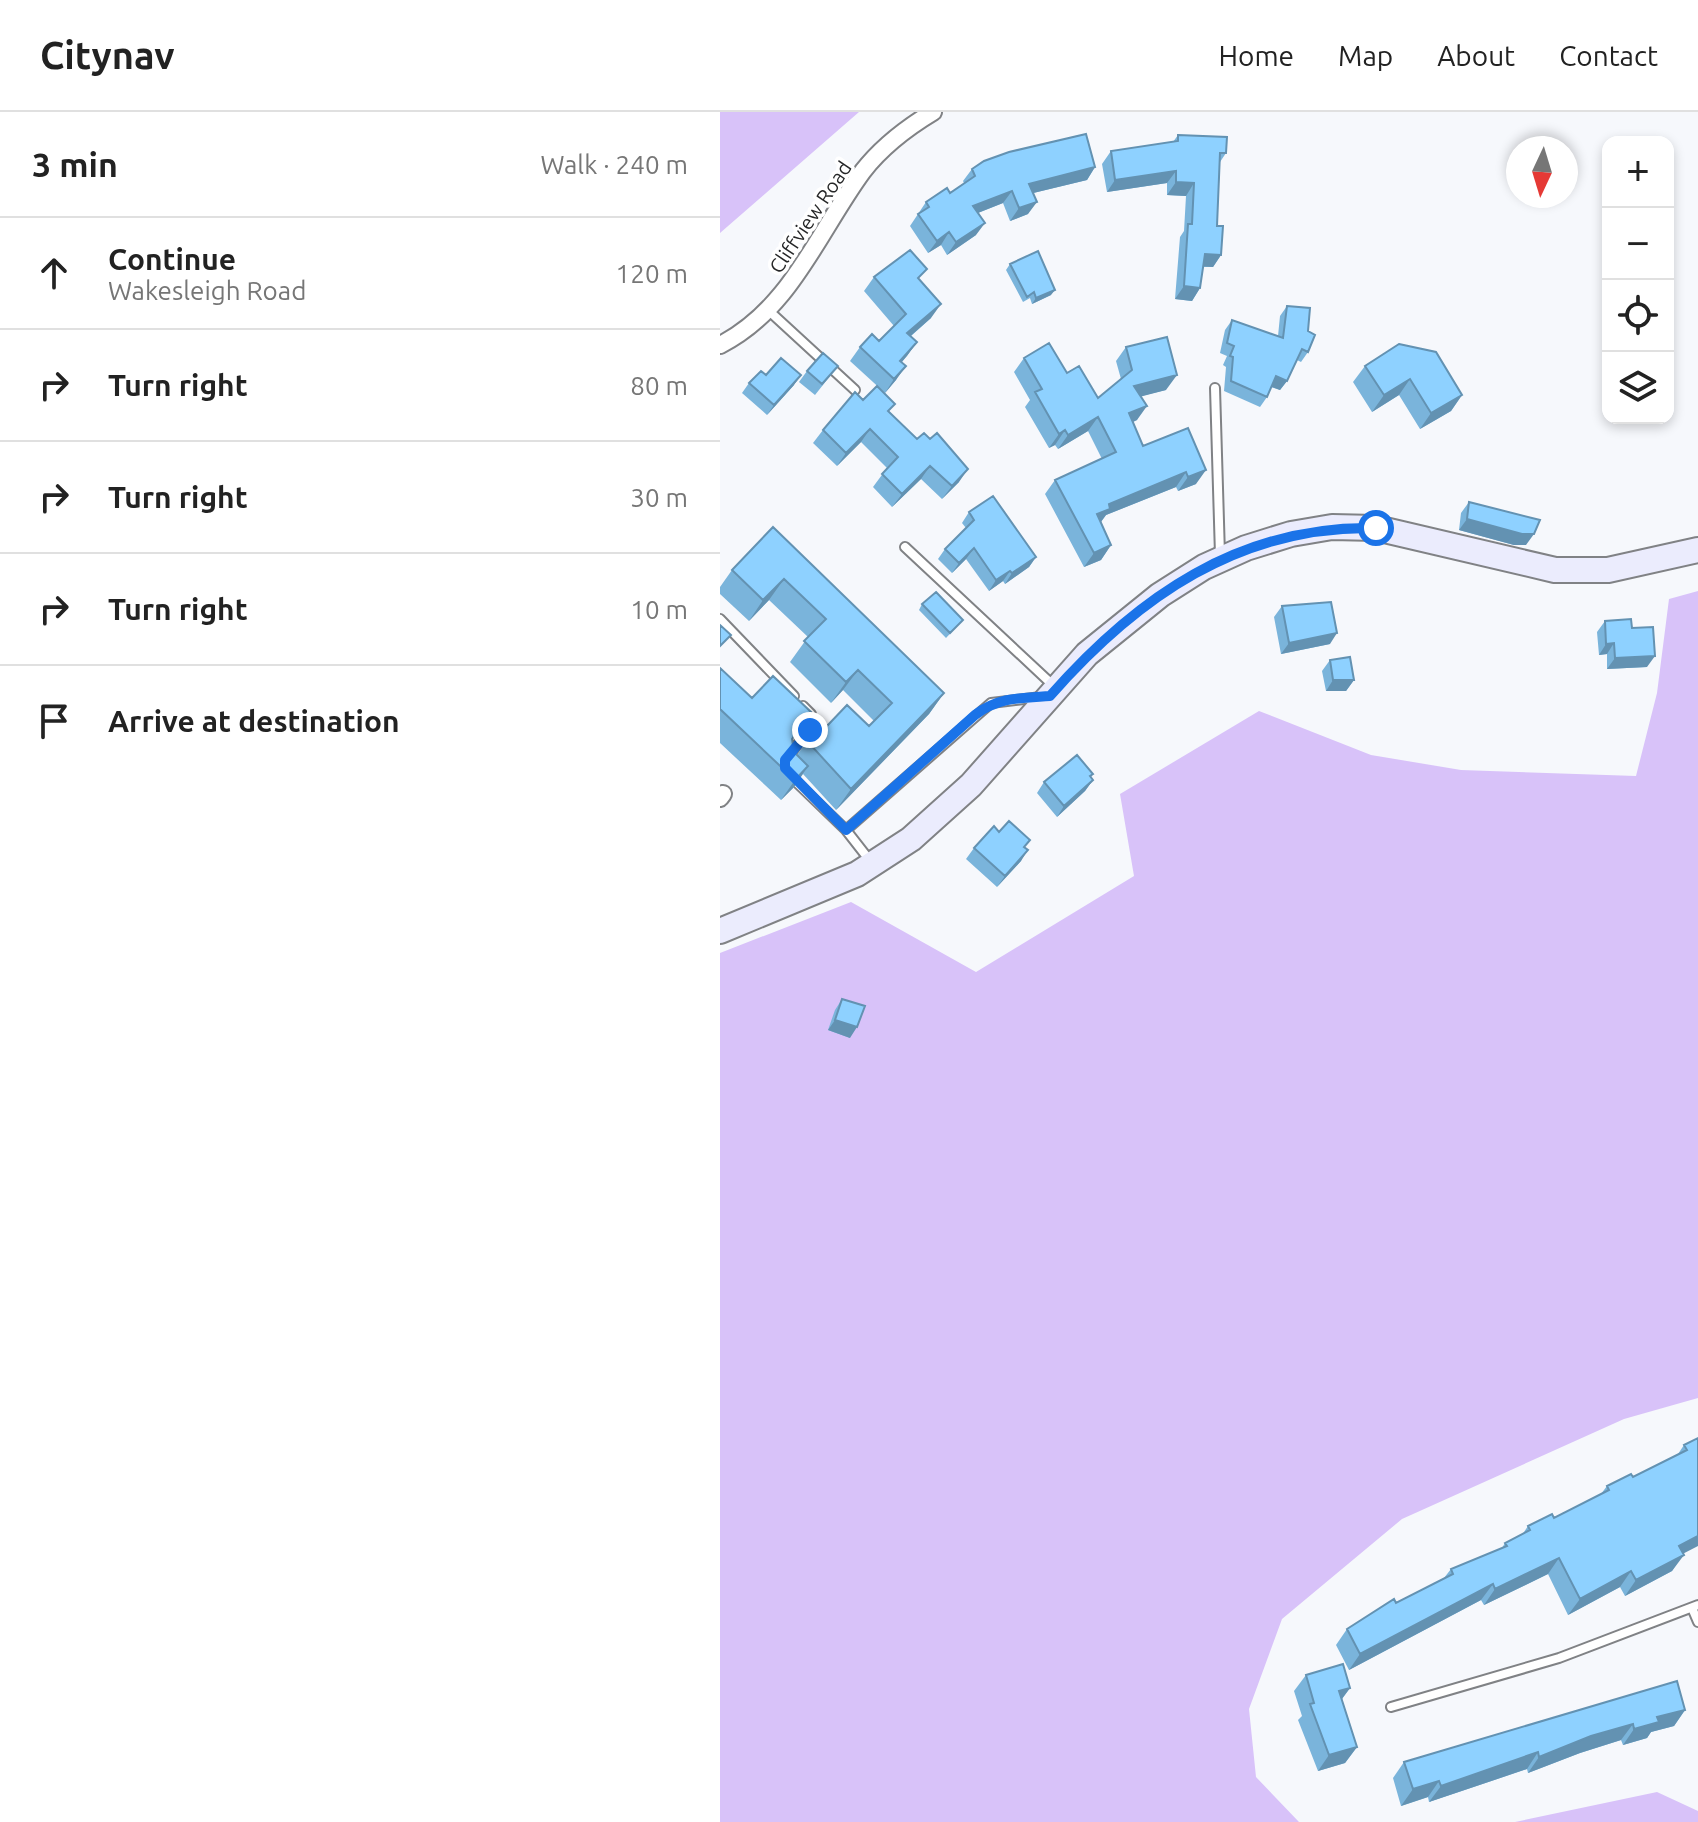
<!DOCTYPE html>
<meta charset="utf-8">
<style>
:root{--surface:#fff;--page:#f2f2f2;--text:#222;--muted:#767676;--line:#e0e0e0}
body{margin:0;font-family:Ubuntu,sans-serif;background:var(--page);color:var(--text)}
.controls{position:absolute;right:24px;top:24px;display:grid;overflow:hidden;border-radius:16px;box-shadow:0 4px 12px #0003}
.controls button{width:72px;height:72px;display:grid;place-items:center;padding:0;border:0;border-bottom:2px solid var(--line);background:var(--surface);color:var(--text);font:40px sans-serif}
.compass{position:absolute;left:786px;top:24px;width:72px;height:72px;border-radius:50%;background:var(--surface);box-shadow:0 4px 12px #0003;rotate:184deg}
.stop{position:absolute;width:24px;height:24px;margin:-18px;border:6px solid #1a73e8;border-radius:50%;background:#fff}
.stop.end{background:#1a73e8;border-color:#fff;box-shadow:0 2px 8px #0008}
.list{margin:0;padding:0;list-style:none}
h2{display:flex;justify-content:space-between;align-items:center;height:104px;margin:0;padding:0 32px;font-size:34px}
h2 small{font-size:26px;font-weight:400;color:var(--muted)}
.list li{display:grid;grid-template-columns:52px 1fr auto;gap:24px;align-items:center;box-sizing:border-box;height:112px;padding:0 32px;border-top:2px solid var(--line)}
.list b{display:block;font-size:30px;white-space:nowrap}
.list p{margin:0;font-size:26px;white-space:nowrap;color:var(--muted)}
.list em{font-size:26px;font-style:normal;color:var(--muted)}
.icon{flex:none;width:44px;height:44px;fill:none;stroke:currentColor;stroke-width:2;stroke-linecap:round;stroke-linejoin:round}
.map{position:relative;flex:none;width:978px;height:1710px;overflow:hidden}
header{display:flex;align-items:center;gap:48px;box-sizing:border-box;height:112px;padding:0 40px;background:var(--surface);border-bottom:2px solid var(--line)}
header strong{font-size:38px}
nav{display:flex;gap:44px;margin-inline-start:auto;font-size:28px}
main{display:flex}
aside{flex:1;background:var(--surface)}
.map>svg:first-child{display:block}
</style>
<header>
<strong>Citynav</strong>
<nav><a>Home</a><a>Map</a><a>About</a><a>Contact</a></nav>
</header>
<main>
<aside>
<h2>3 min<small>Walk · 240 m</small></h2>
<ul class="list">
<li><svg class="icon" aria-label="ahead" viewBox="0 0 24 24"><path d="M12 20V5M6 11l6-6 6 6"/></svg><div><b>Continue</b><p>Wakesleigh Road</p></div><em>120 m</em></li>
<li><svg class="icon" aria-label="right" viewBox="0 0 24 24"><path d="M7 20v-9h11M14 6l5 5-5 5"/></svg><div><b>Turn right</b></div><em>80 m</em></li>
<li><svg class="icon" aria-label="right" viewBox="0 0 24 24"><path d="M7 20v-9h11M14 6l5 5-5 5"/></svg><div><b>Turn right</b></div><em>30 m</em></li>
<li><svg class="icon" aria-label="right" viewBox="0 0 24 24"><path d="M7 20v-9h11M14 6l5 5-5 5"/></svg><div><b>Turn right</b></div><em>10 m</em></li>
<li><svg class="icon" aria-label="arrive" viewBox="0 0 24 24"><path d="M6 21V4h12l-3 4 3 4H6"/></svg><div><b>Arrive at destination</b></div></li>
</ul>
</aside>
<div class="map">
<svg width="978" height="1710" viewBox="0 0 978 1710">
<rect width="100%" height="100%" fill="#f6f8fc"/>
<path fill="#d8c2f9" d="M0,0h139l-139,121z
M978,479v807l-74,21 -222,100 -120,100 -33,90 7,68 43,45h-579v-869l131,-51 125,70 158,-96 -14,-82 139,-83 112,44 90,15 175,6 21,-83 12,-94z
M937,1680l41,19v11h-183z"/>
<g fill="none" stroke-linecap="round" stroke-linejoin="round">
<g stroke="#808285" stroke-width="12">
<path id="lane" d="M48,198l87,80
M495,276l5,167
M185,435l151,141
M0,507l74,77
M68,645l24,-32 -1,-11 -8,-8
M70,664l56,54 25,32
M126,718l145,-127 50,-6
M972,1496l6,14
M671,1595l168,-49 139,-53"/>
</g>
<g stroke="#808285" stroke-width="20">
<path id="street" d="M0,233c71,-36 98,-113 143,-174 18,-23 45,-44 70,-59
M0,686l3,-4"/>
</g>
<g stroke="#808285" stroke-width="28">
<path id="secondary" d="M0,819l137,-57 54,-35 60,-54 116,-131 73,-59 44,-28 42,-19 45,-14 41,-7 44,1 179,42h53l90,-20"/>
</g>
<use href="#lane" stroke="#fff" stroke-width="8"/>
<use href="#street" stroke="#fff" stroke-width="16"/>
<use href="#secondary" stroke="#ebecfd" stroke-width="24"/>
</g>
<path fill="#7ab4db" d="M458,23l48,18 -6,9 -3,64 4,29 -8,12h-10l-3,21 -8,13 -17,-2 5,-62 4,-6 2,-35 -19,-1v-12l-60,9 -5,-28 9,-13 62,-9z
M375,55l-8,13 -54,13 -5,21 -18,7 -7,-18 -25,10 -2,22 -29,20 -6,-10 -13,8 -18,-27 16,-24 24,-9 14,-10 -1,-2 9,-12z
M290,152l41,31 -19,9 -2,-6 -7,4 -17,-32z
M154,165l46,3 11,38 -20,18 6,6 -15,20 -6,18 -11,13 -35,-32 10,-14 19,-6 15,-15 -30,-35z
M567,194l21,25v21l-7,10 -4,-2 -10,21 -7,9 -9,-3 -4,10 -7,10 -36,-16 2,-24 -3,-2 4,-9 -7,-3 5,-23 7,-10 46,16 2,-20z
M406,235l40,43 -25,6 -4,24 -4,2 10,24 45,-18 8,56 -18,7 -2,-4 -70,28 -5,7 10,23 -10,15 -17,7 -39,-73 10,-14 47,-21 -14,-28 -30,18 -3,-4 -6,3 -24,-41 5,-7 -16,-28 10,-14 43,15 31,25 23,-19 -5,-18z
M118,254l-23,29 -16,-13 8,-11z
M645,254l97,29 -11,16 -31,18 -21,-34 -27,17 -19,-30z
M46,263l28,10 -27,30 -25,-22 7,-10z
M143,288l26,13 70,69 -17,17 -21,-20 -29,28 -19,-20 14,-19 -26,-26 -24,24 -24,-23 10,-13z
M749,390l57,43h-12l-55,-15 2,-17z
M249,400l67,45 -7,10 -24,17 -2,-3 -14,10 -23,-32 -14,14 -14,-14 7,-10 21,-21 -4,-5z
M53,415l171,166 -15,21 -93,96 -33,-36 -9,13 -13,13 -61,-57v-75l72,71 2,13 3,3 10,-14 20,-15h42l5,-5 -31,-31 -12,13 -41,-41 18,-25 -39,-37 -20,21 -29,-27v-7l12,-17z
M202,492l41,16 -17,18 -27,-28z
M562,494l48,38 -49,10 -7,-37z
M885,509l27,7 15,39 -40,2v-15l-8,1 -2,-23z
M610,548l24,20 -8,11h-20l-4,-20z
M373,662l-2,3 2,3 -8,11 -28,26 -20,-24 7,-11z
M279,720l26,15 -4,14 -24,26 -31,-28 8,-11z
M122,887l8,39 -22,-8 7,-20z
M978,1326l-15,116 -11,17 -47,25 -5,-9 -52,28 -20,-41 -64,31 -3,-5 -132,70 -13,-25 11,-16 97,-51 7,-9 51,-21 3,-5 17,-8 6,-9 26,-8 47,-24 6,-8 26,-9 45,-23 6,-9z
M586,1563l44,13 -8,11 15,48 -12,16 -27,8 -20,-51 4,-4 -8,-25z
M965,1598l-11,16 -23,6 -4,6 -24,7 -2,-5 -41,13 -52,20 -1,-4 -98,33 -1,-5 -27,9 -8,-28 11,-16z"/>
<path fill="#6392b2" d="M375,55l-8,13 -66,16 8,-12z
M456,59l-9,12 -60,9 8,-12z
M456,70l18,1 -8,13 -19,-1z
M292,79l-9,12 -38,15 8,-12z
M317,90l-9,12 -18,7 9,-13z
M265,111l-9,12 -29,20 9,-13z
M229,120l-8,13 -13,8 9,-12z
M485,142l16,1 -8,12 -17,-1z
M464,174l16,2 -8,13 -17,-2z
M335,178l-4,5 -19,9 4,-6z
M221,192l-10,14 -33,29 9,-14z
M197,230l-10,14 -17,19 10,-14z
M186,254l-10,14 -11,13 9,-14z
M81,263l-7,10 -27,30 7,-10z
M457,263l-11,15 -42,11 10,-15z
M556,264l11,5 -7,9 -11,-4z
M690,267l-11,16 -27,17 12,-17z
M742,283l-11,16 -31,18 11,-16z
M427,294l-10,14 -18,8 10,-15z
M378,305l-10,14 -30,18 10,-14z
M150,317l-9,13 -24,24 9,-13z
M345,318l-10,15 -6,3 10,-14z
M210,354l-9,13 -29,28 10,-13z
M248,357l-9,13 -17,17 10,-13z
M486,358l-10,14 -18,7 10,-14z
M466,360l-10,15 -70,28 -6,8 -3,-9 12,-10z
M747,407l67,15 -8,11h-12l-55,-15z
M391,433l-10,15 -17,7 10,-14z
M254,436l-8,11 -14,14 7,-10z
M316,445l-7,10 -24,17 7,-11z
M290,459l-7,10 -14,10 7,-11z
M64,467l-15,21 -20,21 14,-21z
M617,521l-7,11 -49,10 8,-11z
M894,531l-7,11 -8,1 7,-11z
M935,544l-8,11 -40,2 8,-11z
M138,558l-15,20 -12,13 15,-21z
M613,568h21l-8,11h-20z
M224,581l-15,21 -93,96 15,-21z
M88,654l-14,21 -13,13 14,-20z
M373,668l-8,11 -28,26 7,-11z
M308,738l-7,11 -24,26 8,-11z
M115,908l22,7 -7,11 -22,-8z
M978,1424v10l-31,16 12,-16z
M964,1443l-12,16 -47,25 11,-16z
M839,1446l-11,16 -64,31 11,-16z
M911,1459l-11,16 -52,28 12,-16z
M773,1472l-12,16 -132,70 11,-16z
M630,1576l-12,16 1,-13z
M965,1598l-11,16 -23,6 -4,6 -24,7 11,-16 23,-12z
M913,1612l-12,16 -41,13 -52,20 11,-16 52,-21z
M637,1635l-12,16 -27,8 11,-16z
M818,1640l-11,17 -98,33 12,-16z
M719,1669l-11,16 -27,9 12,-17z"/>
<path fill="#8ed1ff" stroke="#6392b2" stroke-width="2" d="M366,22l9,33 -66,17 8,18 -18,6 -7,-17 -39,15 12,17 -29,19 -7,-10 -12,9 -19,-27 11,-7 -3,-5 21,-14 3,5 25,-17 -3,-7 12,-8 25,-9z
M458,23l49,2 -1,16h-6l-3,73h6l-2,29 -16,-1 -5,34 -16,-2 4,-62h4l2,-41 -18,-1v-11l-61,9 -4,-29 67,-10z
M190,138l17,19 -9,9 23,26 -34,29 10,9 -17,19 6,5 -12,13 -34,-32 12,-13 7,7 27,-27 -32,-37z
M318,139l17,39 -19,8 -2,-6 -7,5 -17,-33z
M567,194l23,2 -2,23 7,4 -7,17 -6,-3 -15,32 -11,-5 -9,21 -36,-16 2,-24 -3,-1 4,-10 -7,-3 5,-23 51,18z
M447,225l10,38 -43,11 13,20 -18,7 14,33 45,-18 18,42 -18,7 -2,-5 -77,32 1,5 -13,5 14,31 -17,8 -39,-73 61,-28 -18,-35 -30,18 -3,-5 -6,4 -24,-42 7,-3 -18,-31 25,-15 18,30 12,-7 19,32 34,-28 -6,-23z
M679,232l37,8 26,43 -31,18 -21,-34 -26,16 -19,-29z
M103,241l15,13 -16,18 -15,-13z
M61,246l20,17 -27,30 -25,-22 12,-12 5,4z
M157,274l18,18 -7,7 29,28 7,-6 6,6 7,-6 31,36 -16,17 -22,-20 -28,28 -20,-20 16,-17 -28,-28 -24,24 -23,-23 32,-38 8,8z
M273,384l43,61 -24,16 -2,-2 -14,9 -22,-32 -15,15 -14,-14 29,-29 -5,-8z
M749,390l71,18 -6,14h-12l-55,-15z
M53,415l171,166 -93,96 -44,-48 15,-20 5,5 20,-21 22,21 23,-23 -34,-33 -12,12 -42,-41 22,-22 -42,-40 -21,21 -31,-30z
M216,480l27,28 -13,13 -28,-29z
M611,490l6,31 -48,10 -7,-37z
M911,507l1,9 21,-1 2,29 -40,2 -1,-15 -8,1 -1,-23z
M0,513l11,10 -11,11z
M630,545l4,23h-21l-3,-20z
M0,556l32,30 21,-22 38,36 -19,27 2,13 14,14 -13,14 -75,-71z
M357,643l16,19 -3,2 3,4 -29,26 -20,-24z
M289,709l21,19 -6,7 4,3 -23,26 -31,-28 20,-22 5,6z
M122,887l23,7 -8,21 -22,-7z
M978,1326v98l-19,10 5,9 -48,25 -5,-9 -51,28 -21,-41 -64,31 -2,-5 -133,70 -13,-25 47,-30 2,4 57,-29 -2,-5 56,-23 -2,-3 25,-13 -2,-4 24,-12 2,4 55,-28 -2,-4 24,-12 2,3 54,-27 -3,-5z
M623,1552l7,24 -11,3 18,56 -28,8 -19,-51 4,-1 -8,-28z
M957,1569l8,29 -28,7 2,5 -25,7 -1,-5 -42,12 -52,21 -1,-5 -97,34 -2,-5 -26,8 -9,-27z"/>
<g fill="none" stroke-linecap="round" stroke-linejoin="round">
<path stroke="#1a73e8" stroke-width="10" d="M90,618l-25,30v8l61,62 129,-115c23,-18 46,-17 75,-19 87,-99 190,-171 326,-168"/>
</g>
<g text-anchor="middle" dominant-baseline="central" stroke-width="7" stroke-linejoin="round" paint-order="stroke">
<g font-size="20" fill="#262728" stroke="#fff">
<text transform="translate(90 105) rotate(-56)">Cliffview Road</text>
</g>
</g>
</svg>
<div class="controls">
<button>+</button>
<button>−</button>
<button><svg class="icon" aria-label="locate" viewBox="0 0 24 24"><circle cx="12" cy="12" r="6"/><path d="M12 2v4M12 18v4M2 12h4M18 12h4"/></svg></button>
<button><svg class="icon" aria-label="layers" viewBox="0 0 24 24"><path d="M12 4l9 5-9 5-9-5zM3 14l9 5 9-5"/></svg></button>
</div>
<svg class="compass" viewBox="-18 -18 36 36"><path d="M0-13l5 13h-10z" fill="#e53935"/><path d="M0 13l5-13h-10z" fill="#767676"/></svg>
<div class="stop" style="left:656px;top:416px"></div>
<div class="stop end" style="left:90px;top:618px"></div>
</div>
</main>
